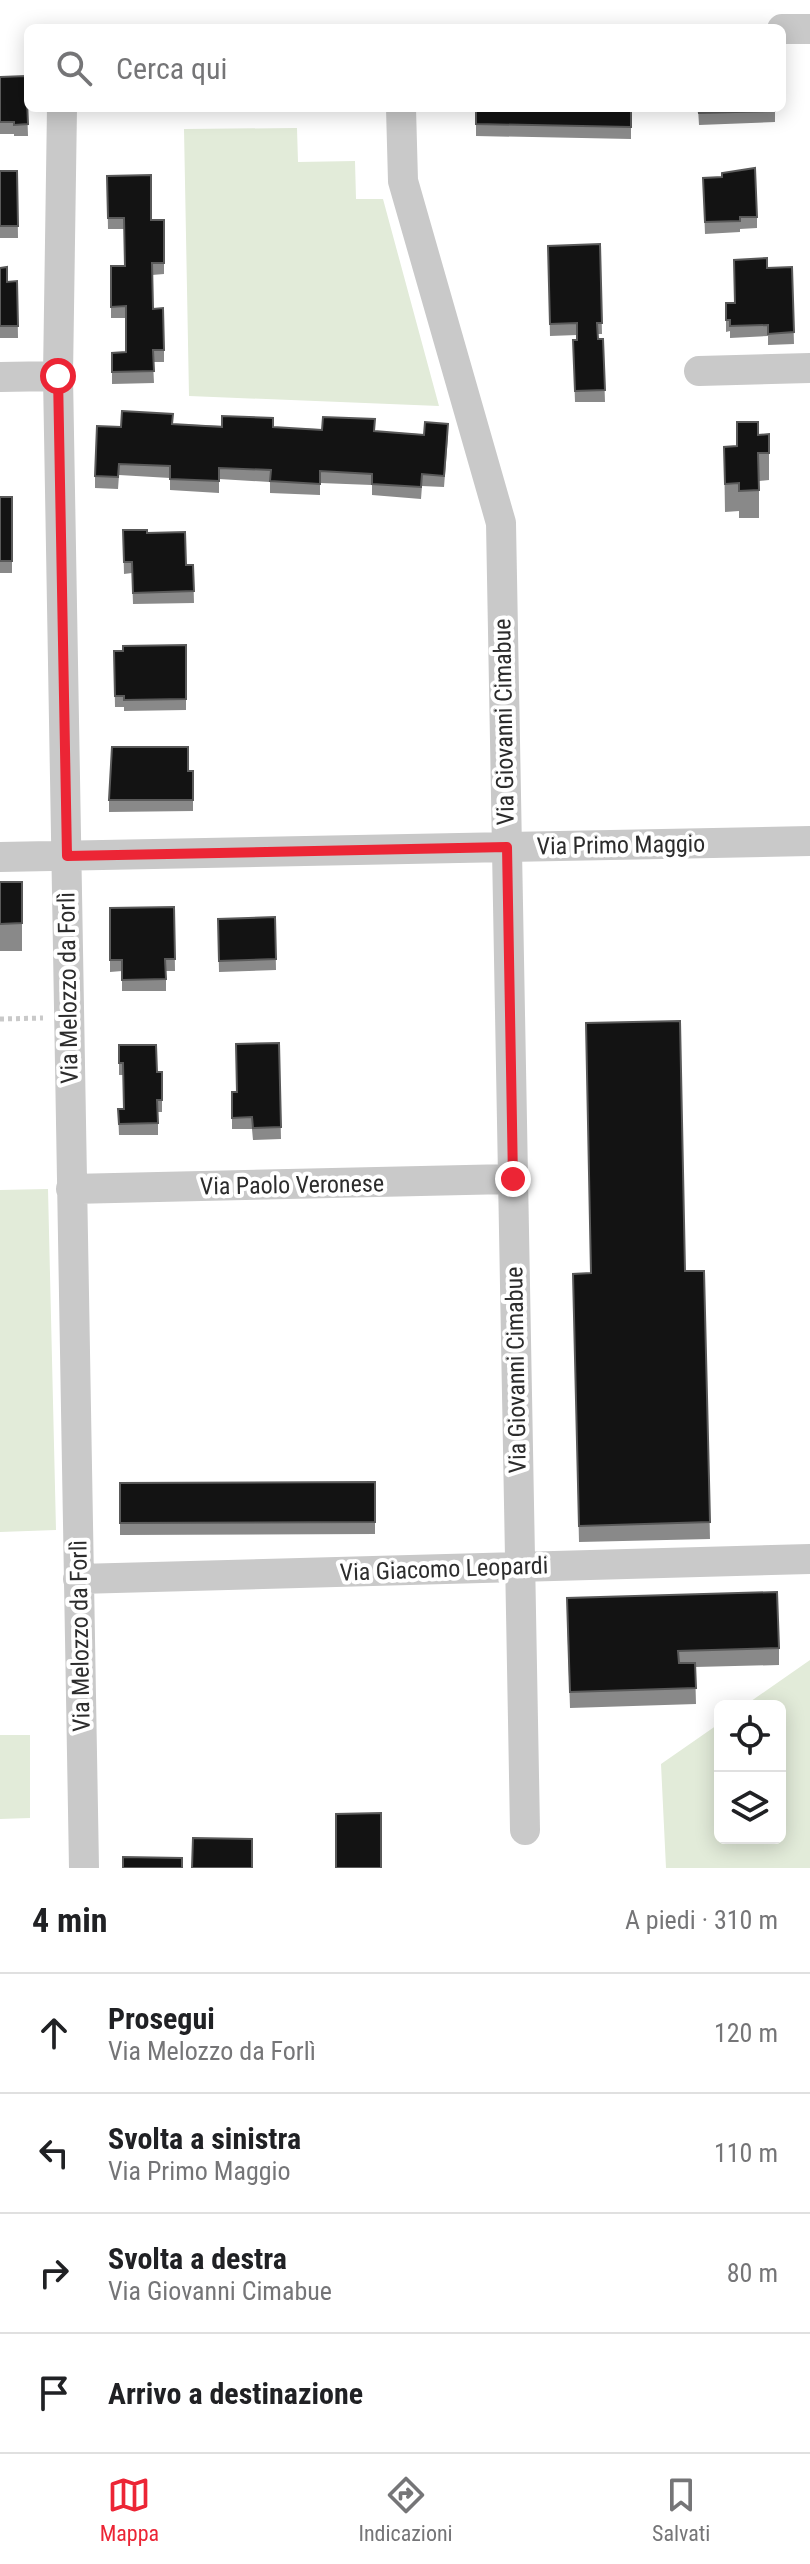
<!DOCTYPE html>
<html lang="it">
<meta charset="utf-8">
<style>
:root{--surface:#fff;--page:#f6f6f6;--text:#202124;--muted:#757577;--line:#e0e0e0;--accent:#ec2535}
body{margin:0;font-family:"Roboto Condensed",sans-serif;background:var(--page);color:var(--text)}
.controls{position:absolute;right:24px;bottom:24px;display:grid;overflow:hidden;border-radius:12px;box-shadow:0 4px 20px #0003}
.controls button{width:72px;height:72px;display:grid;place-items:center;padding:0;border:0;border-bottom:2px solid var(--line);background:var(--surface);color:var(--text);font:40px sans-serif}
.stop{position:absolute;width:24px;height:24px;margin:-18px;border:6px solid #ec2535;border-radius:50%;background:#fff}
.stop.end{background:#ec2535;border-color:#fff;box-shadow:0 2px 8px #0008}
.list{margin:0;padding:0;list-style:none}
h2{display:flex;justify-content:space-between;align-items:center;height:104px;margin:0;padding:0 32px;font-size:34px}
h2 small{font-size:26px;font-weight:400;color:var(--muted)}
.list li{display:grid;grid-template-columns:52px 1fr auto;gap:24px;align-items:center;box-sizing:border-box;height:120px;padding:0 32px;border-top:2px solid var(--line)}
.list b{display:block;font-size:30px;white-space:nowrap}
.list p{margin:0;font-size:26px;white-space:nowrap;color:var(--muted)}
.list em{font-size:26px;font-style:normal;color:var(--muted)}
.icon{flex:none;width:44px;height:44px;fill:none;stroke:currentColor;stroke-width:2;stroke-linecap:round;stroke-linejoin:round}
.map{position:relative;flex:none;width:810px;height:1868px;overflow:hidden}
.search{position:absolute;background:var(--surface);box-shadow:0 4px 20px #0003;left:24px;right:24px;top:24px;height:88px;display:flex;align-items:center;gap:20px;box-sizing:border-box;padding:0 28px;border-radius:12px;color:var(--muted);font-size:30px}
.sheet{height:584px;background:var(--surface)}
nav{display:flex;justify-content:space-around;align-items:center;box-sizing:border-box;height:112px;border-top:2px solid var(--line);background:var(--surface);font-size:22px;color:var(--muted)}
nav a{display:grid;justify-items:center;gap:4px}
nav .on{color:var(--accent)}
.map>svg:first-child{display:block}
</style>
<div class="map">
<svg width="810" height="1868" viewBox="0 0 810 1868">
<rect width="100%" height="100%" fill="#fff"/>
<path fill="#e2ebd9" d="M297,128l1,34 57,-1 1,38h27l56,207 -250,-10 -5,-267z
M48,1189l8,341 -56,2v-342z
M810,1660v208h-144l-5,-104 59,-41v115h60v-132h-36z
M0,1735h30v83l-30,1z"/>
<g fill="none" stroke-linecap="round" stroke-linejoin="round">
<path stroke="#c9c9c9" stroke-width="5" stroke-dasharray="4 4" stroke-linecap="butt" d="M0,1019l43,-1"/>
<path stroke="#c9c9c9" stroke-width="30" d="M782,29h28
M62,108l-4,268 26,1492
M401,108l2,73 98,342 24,1307
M699,371l111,-3
M0,377l58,-1
M0,857l810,-16
M71,1189l442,-10
M78,1579l732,-20"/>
</g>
<path fill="#898989" d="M26,76l2,60h-14v-2h-14v-57z
M476,108h155v31l-155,-3z
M698,108h77v14l-76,3z
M0,171h17l1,67h-18z
M107,176l44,44 13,43v11l-12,1 1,34 11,41v12h-11l1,21 -42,1v-31l14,-1v-34h-15v-52h14l-1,-37h-16z
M703,178l54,39v11l-17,1v3l-35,2z
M600,244l2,90h-4v5h5l2,63h-30l-2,-62h4v-5l-27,1 -2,-90z
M792,267l2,77 -26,1v-9l-38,2v-7l-4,1v-29h9l32,-35z
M0,268l7,14 10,-1 1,57h-18z
M173,424l202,7 73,5 -4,51 -22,-1 -1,13 -49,-4v-10l-52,-2v12l-50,-2v-11l-51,-3v14l-49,-3v-12l-51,-3 -1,14 -23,-1v-12l26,-49z
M769,434v46l-10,1v37h-20v-7l-14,1 -1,-65 13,-1 21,-11z
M0,497h12v76h-12z
M123,530l24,3 39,32h7l1,38 -61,1 -1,-31 -8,1z
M186,645v65l-62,1v-4h-9l-1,-56z
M188,771h5v40l-84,1v-12z
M0,882h22v69h-22z
M174,907l1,64h-9v20h-44v-20l-12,1v-64z
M275,917l1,53 -57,2 -1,-53z
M279,1043l2,96 -28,1 -1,-11h-20v-37h5z
M119,1045l38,27h5v40h-4v23h-39l-1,-26h6l-1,-34h-4z
M704,1271l6,268 -131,3 -6,-268z
M375,1482v52l-255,1v-52z
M567,1615l212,33v17l-84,2 1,37 -126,4z"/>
<path fill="#131313" stroke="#5a5a5a" stroke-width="2" d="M26,76l2,48 -14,1v-3h-14v-45z
M476,108h155v19l-155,-3z
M698,108h77v3l-76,2z
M755,168l2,49h-17v4l-35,1 -2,-44 19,-1v-4z
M0,171h17l1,55h-18z
M151,175v45h13v43h-12l1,46 10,-1 1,42h-11l1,21 -42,1v-19l14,-1v-46l-15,1v-41h14l-1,-48h-16l-1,-42z
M600,244l2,79h-5l1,16h5l2,51 -30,1 -2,-51h4v-17l-27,1 -2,-78z
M767,258v10l25,-1 2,65 -26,2v-9l-38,1v-6h-4v-17h9l-1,-43z
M7,267v15l10,-1 1,45h-18v-58z
M122,411l51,3 -1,10 50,3v-11l51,2v9l49,3 1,-13 52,2 -1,12 50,4 1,-13 23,2 -4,52 -22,-2 -1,13 -49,-3v-10l-52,-3v13l-50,-3 1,-11 -52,-2v13l-49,-2v-13l-51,-2 -1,13 -23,-1 2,-50 24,1z
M737,422h21v13l11,-1v19h-11l1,37 -20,1v-8l-14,1 -1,-37 13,-1z
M0,497h12v64h-12z
M123,530h24v3l38,-1 1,33h7l1,26 -61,2 -1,-31h-8z
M186,645v54l-62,1v-4h-9l-1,-45h9v-5z
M112,747h76v24h5v29h-84z
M0,882h22v41l-22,1z
M174,907l1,52h-10l1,20 -44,1v-20h-12v-52z
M275,917l1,42 -57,2 -1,-42z
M680,1021l5,250h19l6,251 -131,4 -6,-252 18,-1 -5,-250z
M279,1043l2,84 -28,1 -1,-11 -20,1v-26h5l-1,-48z
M119,1045h37l1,27h5v28h-5l1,23 -39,1 -1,-15h6l-1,-46h-4z
M375,1482v40l-255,1v-40z
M777,1592l2,56 -101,3 1,12h16l1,25 -126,4 -3,-94z
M381,1813v55h-45v-54z
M193,1838l59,1v29h-60z
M123,1857l59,1v10h-59z"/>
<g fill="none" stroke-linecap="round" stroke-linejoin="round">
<path stroke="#ec2535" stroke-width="10" d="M58,376l9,480 440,-9 6,332"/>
</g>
<g text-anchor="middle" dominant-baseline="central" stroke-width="8" stroke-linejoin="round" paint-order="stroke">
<g font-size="24" fill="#2c2c2c" stroke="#fff">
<text transform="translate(504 722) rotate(-91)">Via Giovanni Cimabue</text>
<text transform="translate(621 845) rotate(-1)">Via Primo Maggio</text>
<text transform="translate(68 988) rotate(-91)">Via Melozzo da Forlì</text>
<text transform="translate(292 1185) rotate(-1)">Via Paolo Veronese</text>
<text transform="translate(516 1370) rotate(-91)">Via Giovanni Cimabue</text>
<text transform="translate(444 1569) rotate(-2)">Via Giacomo Leopardi</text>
<text transform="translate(80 1636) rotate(-91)">Via Melozzo da Forlì</text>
</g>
</g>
</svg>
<div class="controls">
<button><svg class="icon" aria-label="locate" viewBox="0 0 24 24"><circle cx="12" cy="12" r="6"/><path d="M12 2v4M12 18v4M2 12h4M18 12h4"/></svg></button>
<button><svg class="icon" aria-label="layers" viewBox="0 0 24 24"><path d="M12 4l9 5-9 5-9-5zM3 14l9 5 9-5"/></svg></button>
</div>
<div class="stop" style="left:58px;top:376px"></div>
<div class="stop end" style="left:513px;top:1179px"></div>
<div class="search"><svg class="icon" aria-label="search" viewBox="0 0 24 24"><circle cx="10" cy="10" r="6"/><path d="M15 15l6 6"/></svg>Cerca qui</div>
</div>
<section class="sheet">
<h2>4 min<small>A piedi · 310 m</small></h2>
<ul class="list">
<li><svg class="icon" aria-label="ahead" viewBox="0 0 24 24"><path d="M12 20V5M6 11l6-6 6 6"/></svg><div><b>Prosegui</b><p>Via Melozzo da Forlì</p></div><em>120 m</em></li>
<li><svg class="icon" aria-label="left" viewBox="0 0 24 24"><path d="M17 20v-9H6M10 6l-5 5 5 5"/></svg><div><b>Svolta a sinistra</b><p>Via Primo Maggio</p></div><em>110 m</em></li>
<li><svg class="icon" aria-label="right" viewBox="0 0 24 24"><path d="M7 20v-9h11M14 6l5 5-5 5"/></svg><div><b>Svolta a destra</b><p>Via Giovanni Cimabue</p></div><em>80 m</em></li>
<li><svg class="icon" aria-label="arrive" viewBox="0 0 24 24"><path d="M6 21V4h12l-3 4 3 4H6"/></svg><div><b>Arrivo a destinazione</b></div></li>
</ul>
</section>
<nav>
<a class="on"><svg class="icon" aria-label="map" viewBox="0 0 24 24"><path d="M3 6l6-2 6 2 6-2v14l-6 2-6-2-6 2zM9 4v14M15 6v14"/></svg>Mappa</a>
<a><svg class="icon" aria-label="directions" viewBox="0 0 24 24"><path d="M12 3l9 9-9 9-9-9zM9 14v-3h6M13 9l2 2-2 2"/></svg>Indicazioni</a>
<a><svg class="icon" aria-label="saved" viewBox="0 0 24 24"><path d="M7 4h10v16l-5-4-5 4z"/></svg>Salvati</a>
</nav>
